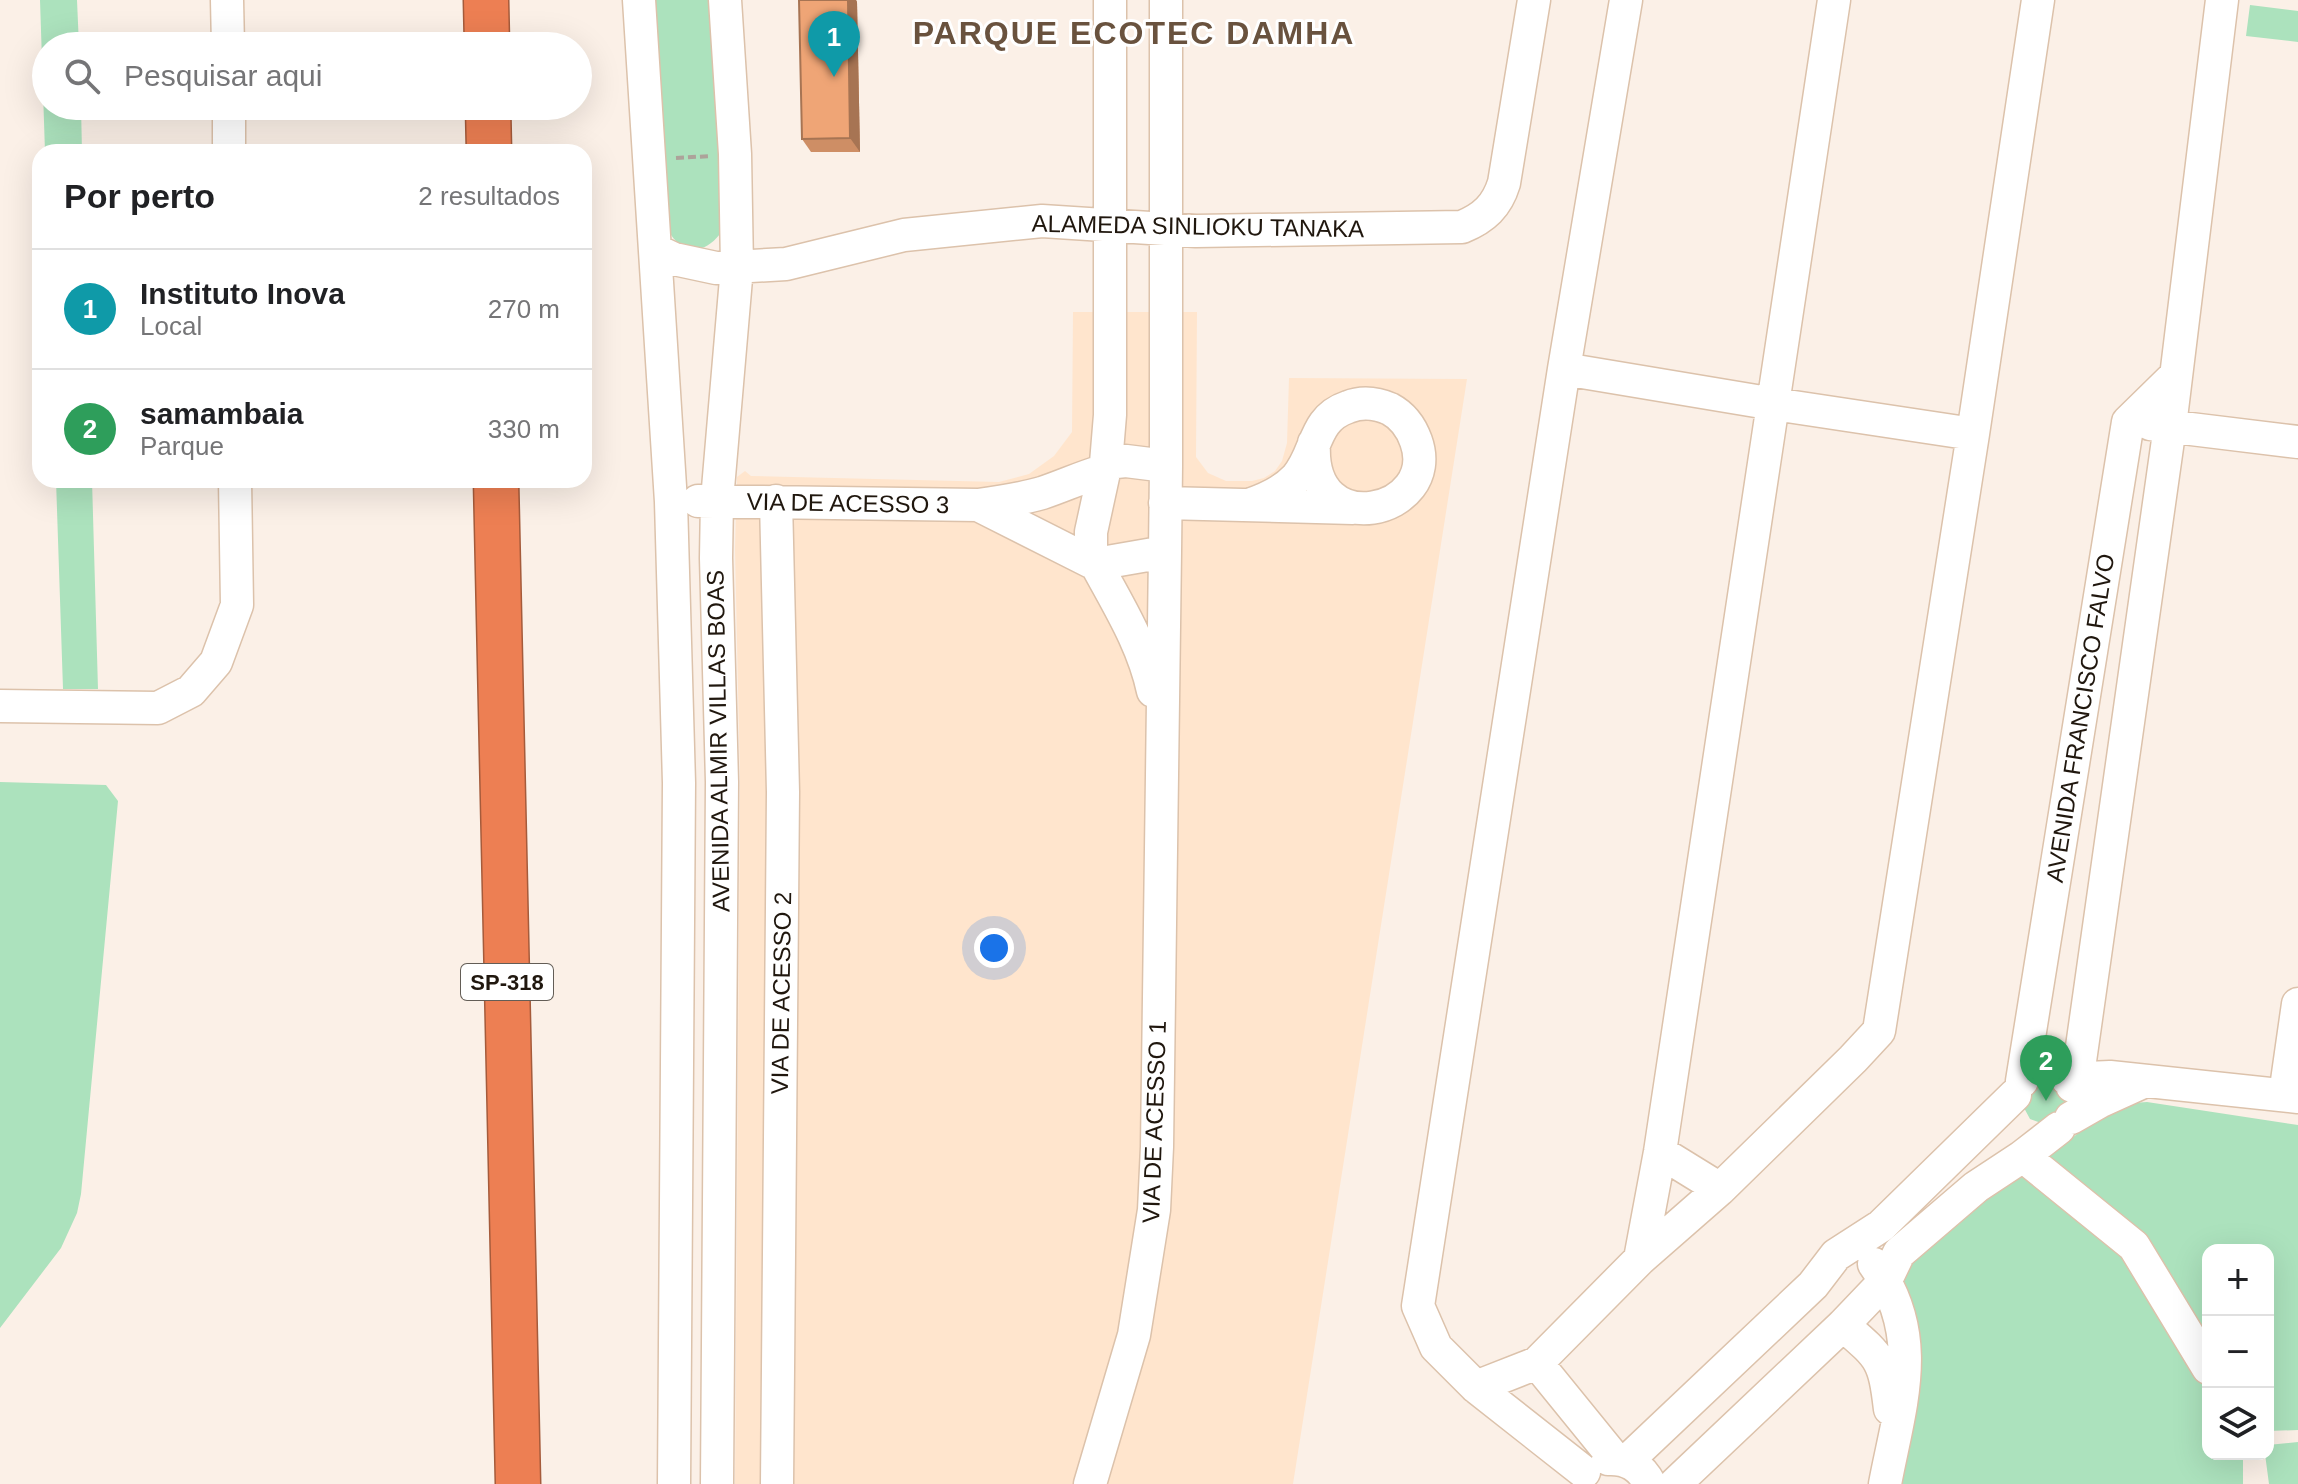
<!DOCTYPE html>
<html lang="pt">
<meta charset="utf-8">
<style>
:root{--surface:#fff;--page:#f6f6f6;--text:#202124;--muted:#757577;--line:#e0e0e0;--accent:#336482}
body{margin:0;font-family:Helvetica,sans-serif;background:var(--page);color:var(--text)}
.controls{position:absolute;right:24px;bottom:24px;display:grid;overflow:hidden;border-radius:16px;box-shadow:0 8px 32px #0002}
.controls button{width:72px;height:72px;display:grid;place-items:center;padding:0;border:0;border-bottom:2px solid var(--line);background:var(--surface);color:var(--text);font:40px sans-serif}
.you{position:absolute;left:994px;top:948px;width:28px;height:28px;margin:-20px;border:6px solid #fff;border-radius:50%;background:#1a73e8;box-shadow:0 0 0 12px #1a73e833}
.badge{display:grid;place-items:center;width:52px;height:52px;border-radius:50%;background:var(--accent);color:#fff;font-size:26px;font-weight:700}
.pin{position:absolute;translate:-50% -66px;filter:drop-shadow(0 2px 4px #0008)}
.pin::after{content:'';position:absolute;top:42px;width:28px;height:24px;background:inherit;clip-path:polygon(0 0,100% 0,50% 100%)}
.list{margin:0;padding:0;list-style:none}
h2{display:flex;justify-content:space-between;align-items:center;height:104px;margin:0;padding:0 32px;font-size:34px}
h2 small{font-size:26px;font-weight:400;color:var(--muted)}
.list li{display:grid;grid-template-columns:52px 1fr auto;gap:24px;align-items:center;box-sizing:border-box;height:120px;padding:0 32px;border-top:2px solid var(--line)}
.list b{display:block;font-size:30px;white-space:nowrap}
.list p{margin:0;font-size:26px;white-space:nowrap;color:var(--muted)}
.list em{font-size:26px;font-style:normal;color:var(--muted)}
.icon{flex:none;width:44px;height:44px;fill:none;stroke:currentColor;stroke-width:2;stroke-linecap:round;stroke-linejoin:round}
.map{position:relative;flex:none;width:2298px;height:1484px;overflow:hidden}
.search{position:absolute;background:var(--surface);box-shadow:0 8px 32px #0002;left:32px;top:32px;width:560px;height:88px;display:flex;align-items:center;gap:20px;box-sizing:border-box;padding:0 28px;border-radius:44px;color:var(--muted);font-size:30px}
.panel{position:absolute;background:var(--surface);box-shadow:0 8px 32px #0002;left:32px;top:144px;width:560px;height:344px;border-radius:24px}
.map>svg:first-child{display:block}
</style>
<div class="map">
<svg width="2298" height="1484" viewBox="0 0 2298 1484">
<rect width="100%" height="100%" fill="#fbf0e7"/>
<path fill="#ffe5cd" d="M1073,312h124l-1,145 12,16 18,8h26l12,-3 11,-7 7,-10 5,-18 2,-65 178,1 -174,1105h-558l5,-704 -5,-231 2,-72 8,-6 6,5 248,6 30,-8 25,-18 18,-24z"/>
<path fill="#ace2bd" d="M40,0h37l2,46h-33v60h35l1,46h-37z
M650,0h59l11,137v97c-17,22 -39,20 -52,-4z
M2250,5l48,6v31l-52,-6z
M56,480h36l6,209h-35z
M0,782l106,3 12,16 -37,393 -4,19 -16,35 -61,80z
M2044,1080c13,1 22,9 24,23l-24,21 -14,-5 -7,-13 13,-24z
M2147,1102l151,23v305l-30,1v-181h-60v204h35v30h-348l9,-171 -2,-48 76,-63 86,-58 38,-29 18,-11z
M2298,1442v42h-29l-4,-30h3v-9z"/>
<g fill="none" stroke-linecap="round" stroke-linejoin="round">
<g stroke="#dcc2ab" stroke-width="35">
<path id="minor" d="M227,0l1,46
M639,0l32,502 8,281 -5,701
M229,106v46
M655,250l19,9 42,9 70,-4 118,-29 138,-14 154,10 266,-4c22,-9 35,-21 42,-44l30,-183
M1564,369l210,35 199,30
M2150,424l148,18
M1106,463l20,-2 40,5 -1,86 -69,12 -5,-2v-30l15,-69 4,-48v-415
M1166,466v-466
M698,501l280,4c22,-3 43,-6 64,-12 21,-7 40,-16 61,-22
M776,501l7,291 -6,692
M1165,503l188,5
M978,505l113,57
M1249,505c18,-6 34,-13 47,-27 22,-25 16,-59 52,-71 15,-6 28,-4 42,2 13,7 21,18 26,32 26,72 -108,105 -102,2
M1096,564c22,41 47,80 57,127
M0,706l158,2 33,-17 25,-29 21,-57 -2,-125
M2067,1079l12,-11 91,-642 52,-426
M2022,1081l106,-659 48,-47
M2072,1086l15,-8 23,-1 188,20
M2285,1095l13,-91
M2071,1118l28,-16 44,-20
M1660,1152l60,37
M2023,1156l111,90 74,122
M1640,1259l20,-107 174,-1152
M1874,1264c52,72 26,141 11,220
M1843,1325c38,33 41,34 47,84
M1537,1363l78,96
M1476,1387l61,-24 103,-104 80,-70 133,-130 26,-28 94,-597 65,-434
M1608,1459c20,-1 33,8 42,25
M1627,1461l186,-176 23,-30 45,-29 134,-131
M1584,1472l-108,-85 -40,-40 -18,-41 146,-937 62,-369
M717,1484l5,-702 -6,-224 1,-58 20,-233 -2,-113 -10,-154
M1090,1484l44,-149 20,-125 3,-63 8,-595
M1675,1484l168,-159 43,-45 13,-27 77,-66 47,-31 36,-28"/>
</g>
<g stroke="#a55b3b" stroke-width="47">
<path id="highway" d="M486,0l1,46
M488,106l1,46
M496,480l22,1004"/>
</g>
<path stroke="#ada39a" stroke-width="4" stroke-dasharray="8 4" stroke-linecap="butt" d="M676,158l35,-2"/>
<use href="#minor" stroke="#fff" stroke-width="32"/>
<use href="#highway" stroke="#ed7f53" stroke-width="44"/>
</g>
<path fill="#ce8e65" d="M799,0h57l1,2 3,150h-49l-9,-13z"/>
<path fill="#a77453" d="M848,0h8l1,2 3,150 -10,-14z"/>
<path fill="#efa576" stroke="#a77453" stroke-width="2" d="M799,0h49l2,138 -48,1z"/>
<g text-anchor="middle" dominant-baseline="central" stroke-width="6" stroke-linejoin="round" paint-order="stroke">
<rect fill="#fff" stroke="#635d56" stroke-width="2" x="461" y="964" width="92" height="36" rx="6"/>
<g font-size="22" font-weight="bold" fill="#20170e">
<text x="507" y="982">SP-318</text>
</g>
<g font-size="24" fill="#20170e" stroke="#fff">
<text transform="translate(1198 226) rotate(1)">ALAMEDA SINLIOKU TANAKA</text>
<text transform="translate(848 503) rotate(1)">VIA DE ACESSO 3</text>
<text transform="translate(2080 718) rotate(-81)">AVENIDA FRANCISCO FALVO</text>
<text transform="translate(718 741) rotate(-91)">AVENIDA ALMIR VILLAS BOAS</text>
<text transform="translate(781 993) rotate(-89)">VIA DE ACESSO 2</text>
<text transform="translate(1154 1122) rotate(-88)">VIA DE ACESSO 1</text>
</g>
<g font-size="32" font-weight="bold" letter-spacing="2" fill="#69523e" stroke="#fff">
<text x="1134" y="33">PARQUE ECOTEC DAMHA</text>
</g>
</g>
</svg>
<div class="controls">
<button>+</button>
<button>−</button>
<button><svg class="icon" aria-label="layers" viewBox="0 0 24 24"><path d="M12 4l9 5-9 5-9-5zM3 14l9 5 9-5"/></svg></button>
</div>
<div class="you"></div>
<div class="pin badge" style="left:834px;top:77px;background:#0f9aa8">1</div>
<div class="pin badge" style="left:2046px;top:1101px;background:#2e9e5b">2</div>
<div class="search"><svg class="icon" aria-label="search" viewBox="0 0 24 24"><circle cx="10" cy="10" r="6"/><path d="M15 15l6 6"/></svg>Pesquisar aqui</div>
<section class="panel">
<h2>Por perto<small>2 resultados</small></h2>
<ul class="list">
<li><span class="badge" style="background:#0f9aa8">1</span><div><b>Instituto Inova</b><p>Local</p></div><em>270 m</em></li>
<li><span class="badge" style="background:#2e9e5b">2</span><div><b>samambaia</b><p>Parque</p></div><em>330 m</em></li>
</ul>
</section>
</div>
